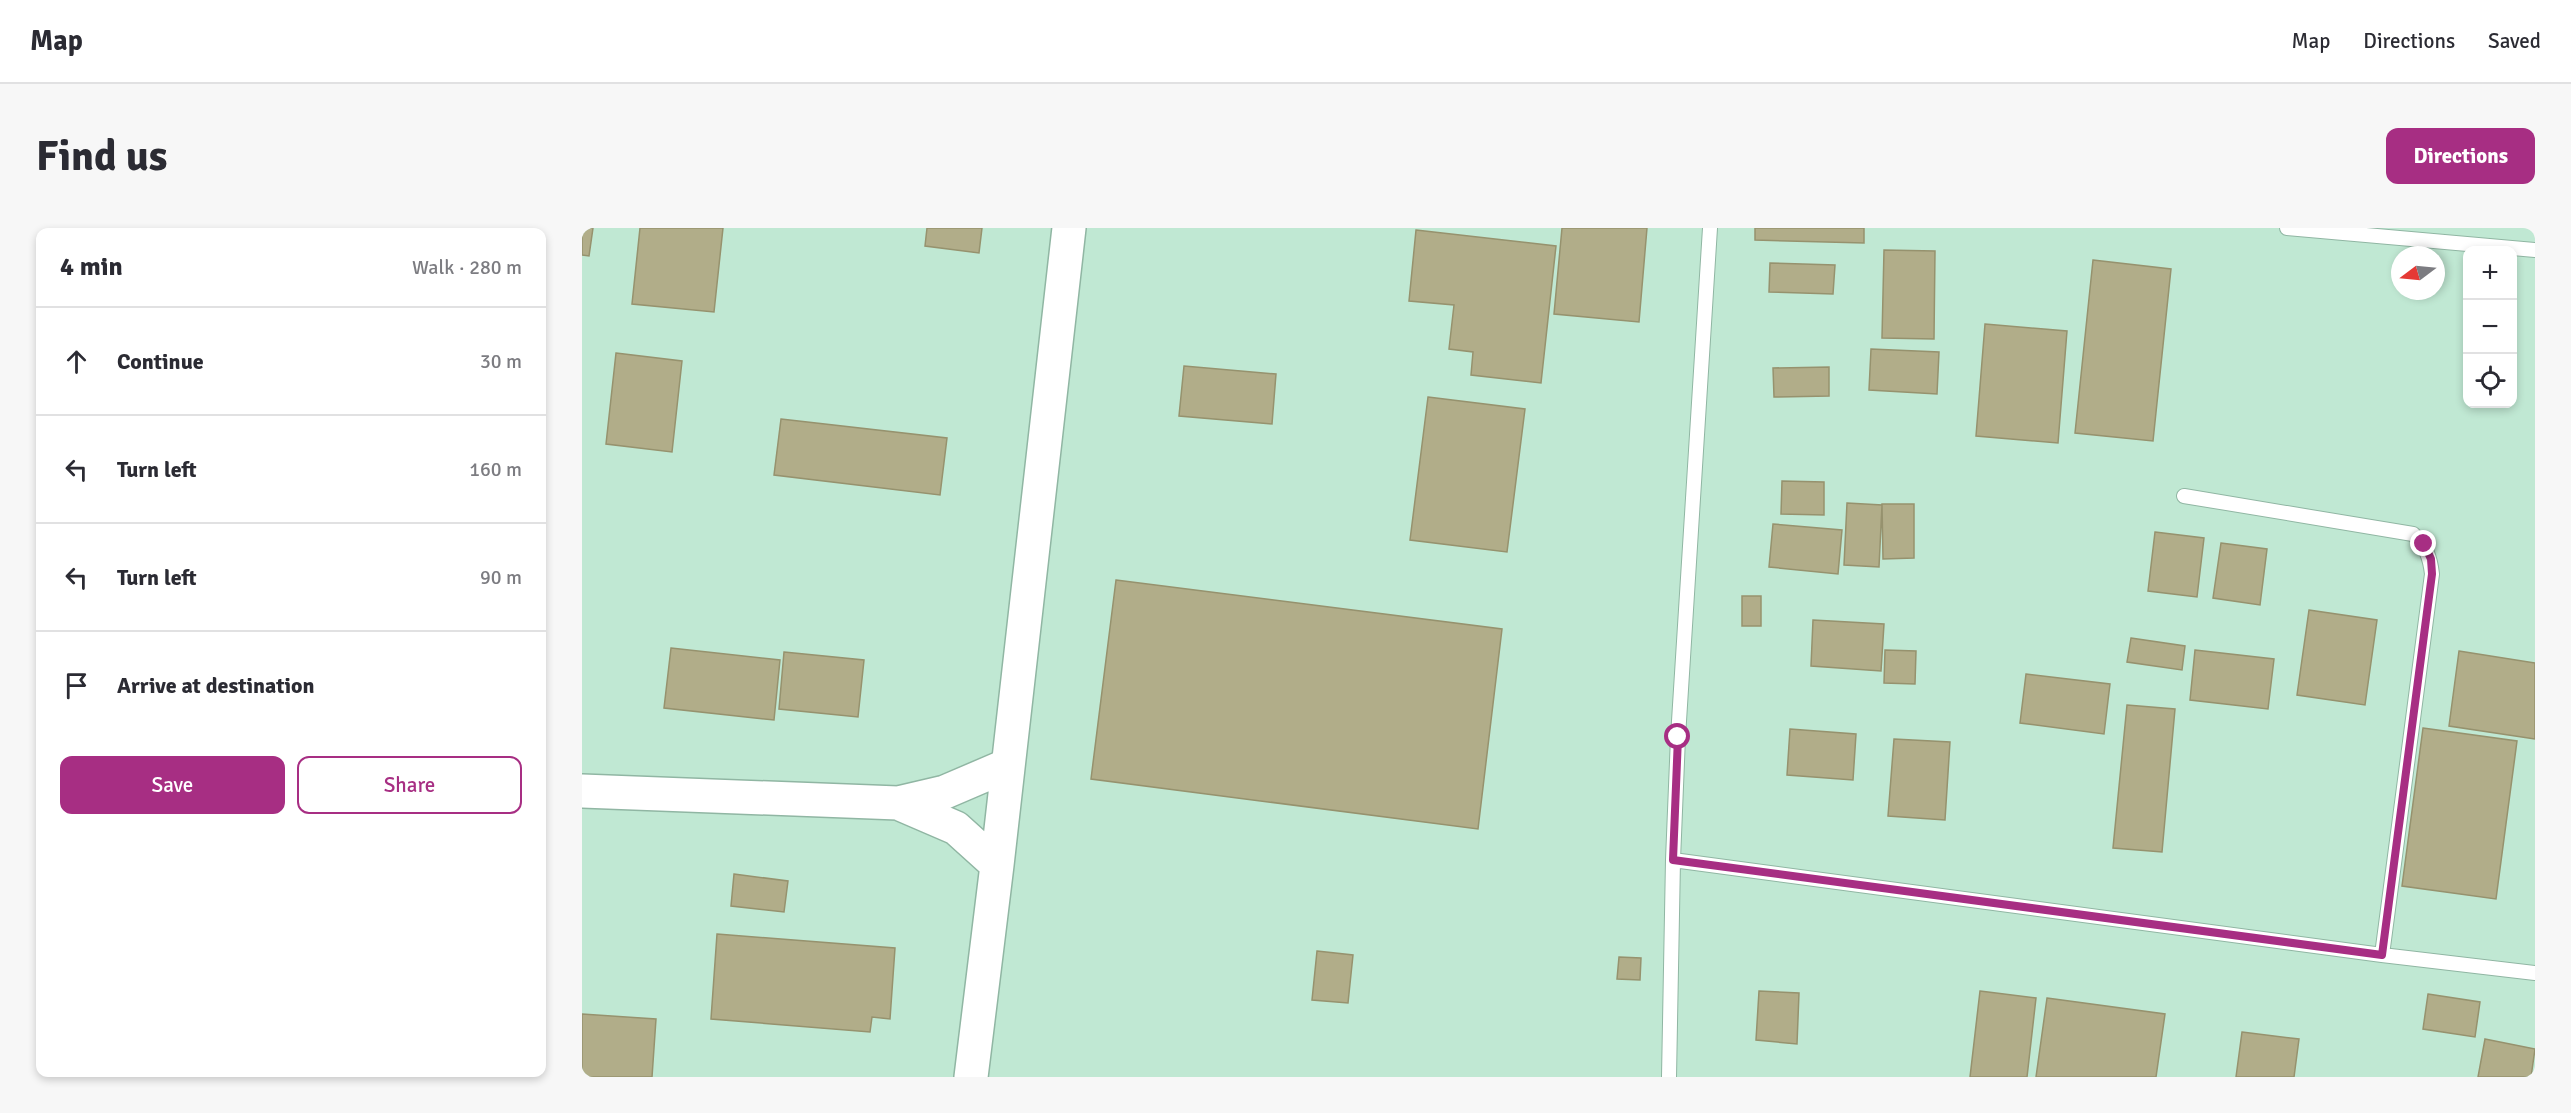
<!DOCTYPE html>
<meta charset="utf-8">
<style>
:root{--surface:#fff;--page:#f7f7f7;--text:#2b2b33;--muted:#7c7c81;--line:#e1e1e2;--accent:#a72e83}
body{margin:0;font-family:Signika,sans-serif;background:var(--page);color:var(--text)}
.controls{position:absolute;right:18px;top:18px;display:grid;overflow:hidden;border-radius:12px;box-shadow:0 3px 9px #0003}
.controls button{width:54px;height:54px;display:grid;place-items:center;padding:0;border:0;border-bottom:2px solid var(--line);background:var(--surface);color:var(--text);font:30px sans-serif}
.compass{position:absolute;left:1809px;top:18px;width:54px;height:54px;border-radius:50%;background:var(--surface);box-shadow:0 3px 9px #0003;rotate:254deg}
.stop{position:absolute;width:18px;height:18px;margin:-14px;border:4px solid #a72e83;border-radius:50%;background:#fff}
.stop.end{background:#a72e83;border-color:#fff;box-shadow:0 2px 6px #0008}
.list{margin:0;padding:0;list-style:none}
h2{display:flex;justify-content:space-between;align-items:center;height:78px;margin:0;padding:0 24px;font-size:26px}
h2 small{font-size:20px;font-weight:400;color:var(--muted)}
.list li{display:grid;grid-template-columns:39px 1fr auto;gap:18px;align-items:center;box-sizing:border-box;height:108px;padding:0 24px;border-top:2px solid var(--line)}
.list b{display:block;font-size:22px;white-space:nowrap}
.list em{font-size:20px;font-style:normal;color:var(--muted)}
.actions{display:flex;gap:12px;padding:18px 24px}
.actions a{flex:1;padding:14px 0;border:2px solid var(--accent);border-radius:12px;text-align:center;font-size:21px;color:var(--accent)}
.actions .main{background:var(--accent);color:#fff}
.icon{flex:none;width:33px;height:33px;fill:none;stroke:currentColor;stroke-width:2;stroke-linecap:round;stroke-linejoin:round}
.map{position:relative;flex:none;width:1953px;height:849px;overflow:hidden;border-radius:12px}
header{display:flex;align-items:center;gap:36px;box-sizing:border-box;height:84px;padding:0 30px;background:var(--surface);border-bottom:2px solid var(--line)}
header strong{font-size:28px}
nav{display:flex;gap:33px;margin-inline-start:auto;font-size:21px}
.intro{display:flex;align-items:center;justify-content:space-between;box-sizing:border-box;height:144px;padding:0 36px}
h1{margin:0;font-size:42px}
.button{padding:15px 27px;border-radius:12px;background:var(--accent);color:#fff;font-size:21px;font-weight:700}
main{display:flex;gap:36px;padding:0 36px}
aside{flex:1;background:var(--surface);border-radius:12px;box-shadow:0 3px 9px #0003}
.map>svg:first-child{display:block}
</style>
<header>
<strong>Map</strong>
<nav><a>Map</a><a>Directions</a><a>Saved</a></nav>
</header>
<div class="intro"><h1>Find us</h1><a class="button">Directions</a></div>
<main>
<aside>
<h2>4 min<small>Walk · 280 m</small></h2>
<ul class="list">
<li><svg class="icon" aria-label="ahead" viewBox="0 0 24 24"><path d="M12 20V5M6 11l6-6 6 6"/></svg><div><b>Continue</b></div><em>30 m</em></li>
<li><svg class="icon" aria-label="left" viewBox="0 0 24 24"><path d="M17 20v-9H6M10 6l-5 5 5 5"/></svg><div><b>Turn left</b></div><em>160 m</em></li>
<li><svg class="icon" aria-label="left" viewBox="0 0 24 24"><path d="M17 20v-9H6M10 6l-5 5 5 5"/></svg><div><b>Turn left</b></div><em>90 m</em></li>
<li><svg class="icon" aria-label="arrive" viewBox="0 0 24 24"><path d="M6 21V4h12l-3 4 3 4H6"/></svg><div><b>Arrive at destination</b></div></li>
</ul>
<div class="actions"><a class="main">Save</a><a>Share</a></div>
</aside>
<div class="map">
<svg width="1953" height="849" viewBox="0 0 1953 849">
<rect width="100%" height="100%" fill="#c0e8d3"/>
<path fill="#b1ad89" stroke="#96926e" stroke-width="1.5" d="M0,0h11l-4,28 -7,-1z
M58,0h83l-9,84 -82,-8z
M345,0h55l-3,25 -54,-7z
M980,0h85l-8,94 -85,-8z
M1173,0h109v15l-109,-3z
M834,2l140,16 -15,137 -70,-8 2,-23 -24,-3 5,-44 -45,-4z
M1302,22l51,1 -1,88 -52,-1z
M1511,32l78,9 -18,172 -78,-8z
M1188,35l65,2 -2,29 -64,-2z
M1403,96l82,7 -9,112 -82,-7z
M1289,121l68,3 -2,42 -68,-4z
M34,125l66,8 -10,91 -66,-8z
M602,138l92,8 -4,50 -93,-8z
M1247,139v29l-55,1 -1,-29z
M846,169l97,12 -18,143 -97,-12z
M199,191l166,19 -7,57 -166,-20z
M1200,253l42,1v33l-43,-1z
M1265,275l35,2 -3,62 -35,-2z
M1300,276h32v54l-31,1z
M1191,296l69,6 -4,44 -69,-7z
M1573,304l49,6 -7,59 -49,-6z
M1639,315l46,6 -7,56 -47,-7z
M534,352l386,49 -24,200 -387,-50z
M1160,368h19v30h-19z
M1727,382l68,10 -12,85 -68,-10z
M1231,392l71,4 -3,47 -70,-5z
M1549,410l54,8 -3,24 -55,-8z
M89,420l109,12 -6,60 -110,-12z
M1303,422l31,1 -1,33 -31,-1z
M1613,422l79,9 -6,50 -78,-9z
M1877,423l76,12v76l-86,-13z
M202,424l80,8 -6,57 -79,-8z
M1444,446l84,10 -6,50 -84,-11z
M1545,477l48,4 -13,143 -49,-4z
M1841,500l94,13 -21,158 -94,-13z
M1208,501l66,5 -3,46 -66,-5z
M1312,511l56,3 -5,78 -57,-4z
M152,646l54,7 -4,31 -53,-6z
M135,706l178,14 -5,71 -18,-2 -2,15 -159,-13z
M735,723l36,4 -5,48 -36,-3z
M1037,729l22,1 -1,22 -23,-1z
M1177,763l40,2 -2,51 -41,-4z
M1398,763l56,7 -9,79h-57z
M1846,766l52,8 -5,35 -52,-8z
M1465,770l118,16 -9,63h-120z
M0,786l74,5 -4,58h-70z
M1660,804l57,7 -5,38h-58z
M1903,811l50,10 -4,28h-53z"/>
<g fill="none" stroke-linecap="round" stroke-linejoin="round">
<g stroke="#90b6a3" stroke-width="16">
<path id="lane" d="M1705,0l248,22
M1602,268l229,38c13,12 17,23 19,40l-50,381
M1091,632l709,95 153,18
M1087,849l4,-217 5,-123 32,-509"/>
</g>
<g stroke="#90b6a3" stroke-width="36">
<path id="secondary" d="M0,563l316,12 47,-11 63,-27
M316,575l58,25 41,37
M389,849l26,-212 72,-637"/>
</g>
<use href="#lane" stroke="#fff" stroke-width="14"/>
<use href="#secondary" stroke="#fff" stroke-width="33"/>
</g>
<g fill="none" stroke-linecap="round" stroke-linejoin="round">
<path stroke="#a72e83" stroke-width="8" d="M1096,509l-5,123 709,95 50,-381 -1,-15 -7,-15"/>
</g>
</svg>
<div class="controls">
<button>+</button>
<button>−</button>
<button><svg class="icon" aria-label="locate" viewBox="0 0 24 24"><circle cx="12" cy="12" r="6"/><path d="M12 2v4M12 18v4M2 12h4M18 12h4"/></svg></button>
</div>
<svg class="compass" viewBox="-18 -18 36 36"><path d="M0-13l5 13h-10z" fill="#e53935"/><path d="M0 13l5-13h-10z" fill="#7c7c81"/></svg>
<div class="stop" style="left:1096px;top:509px"></div>
<div class="stop end" style="left:1842px;top:316px"></div>
</div>
</main>
